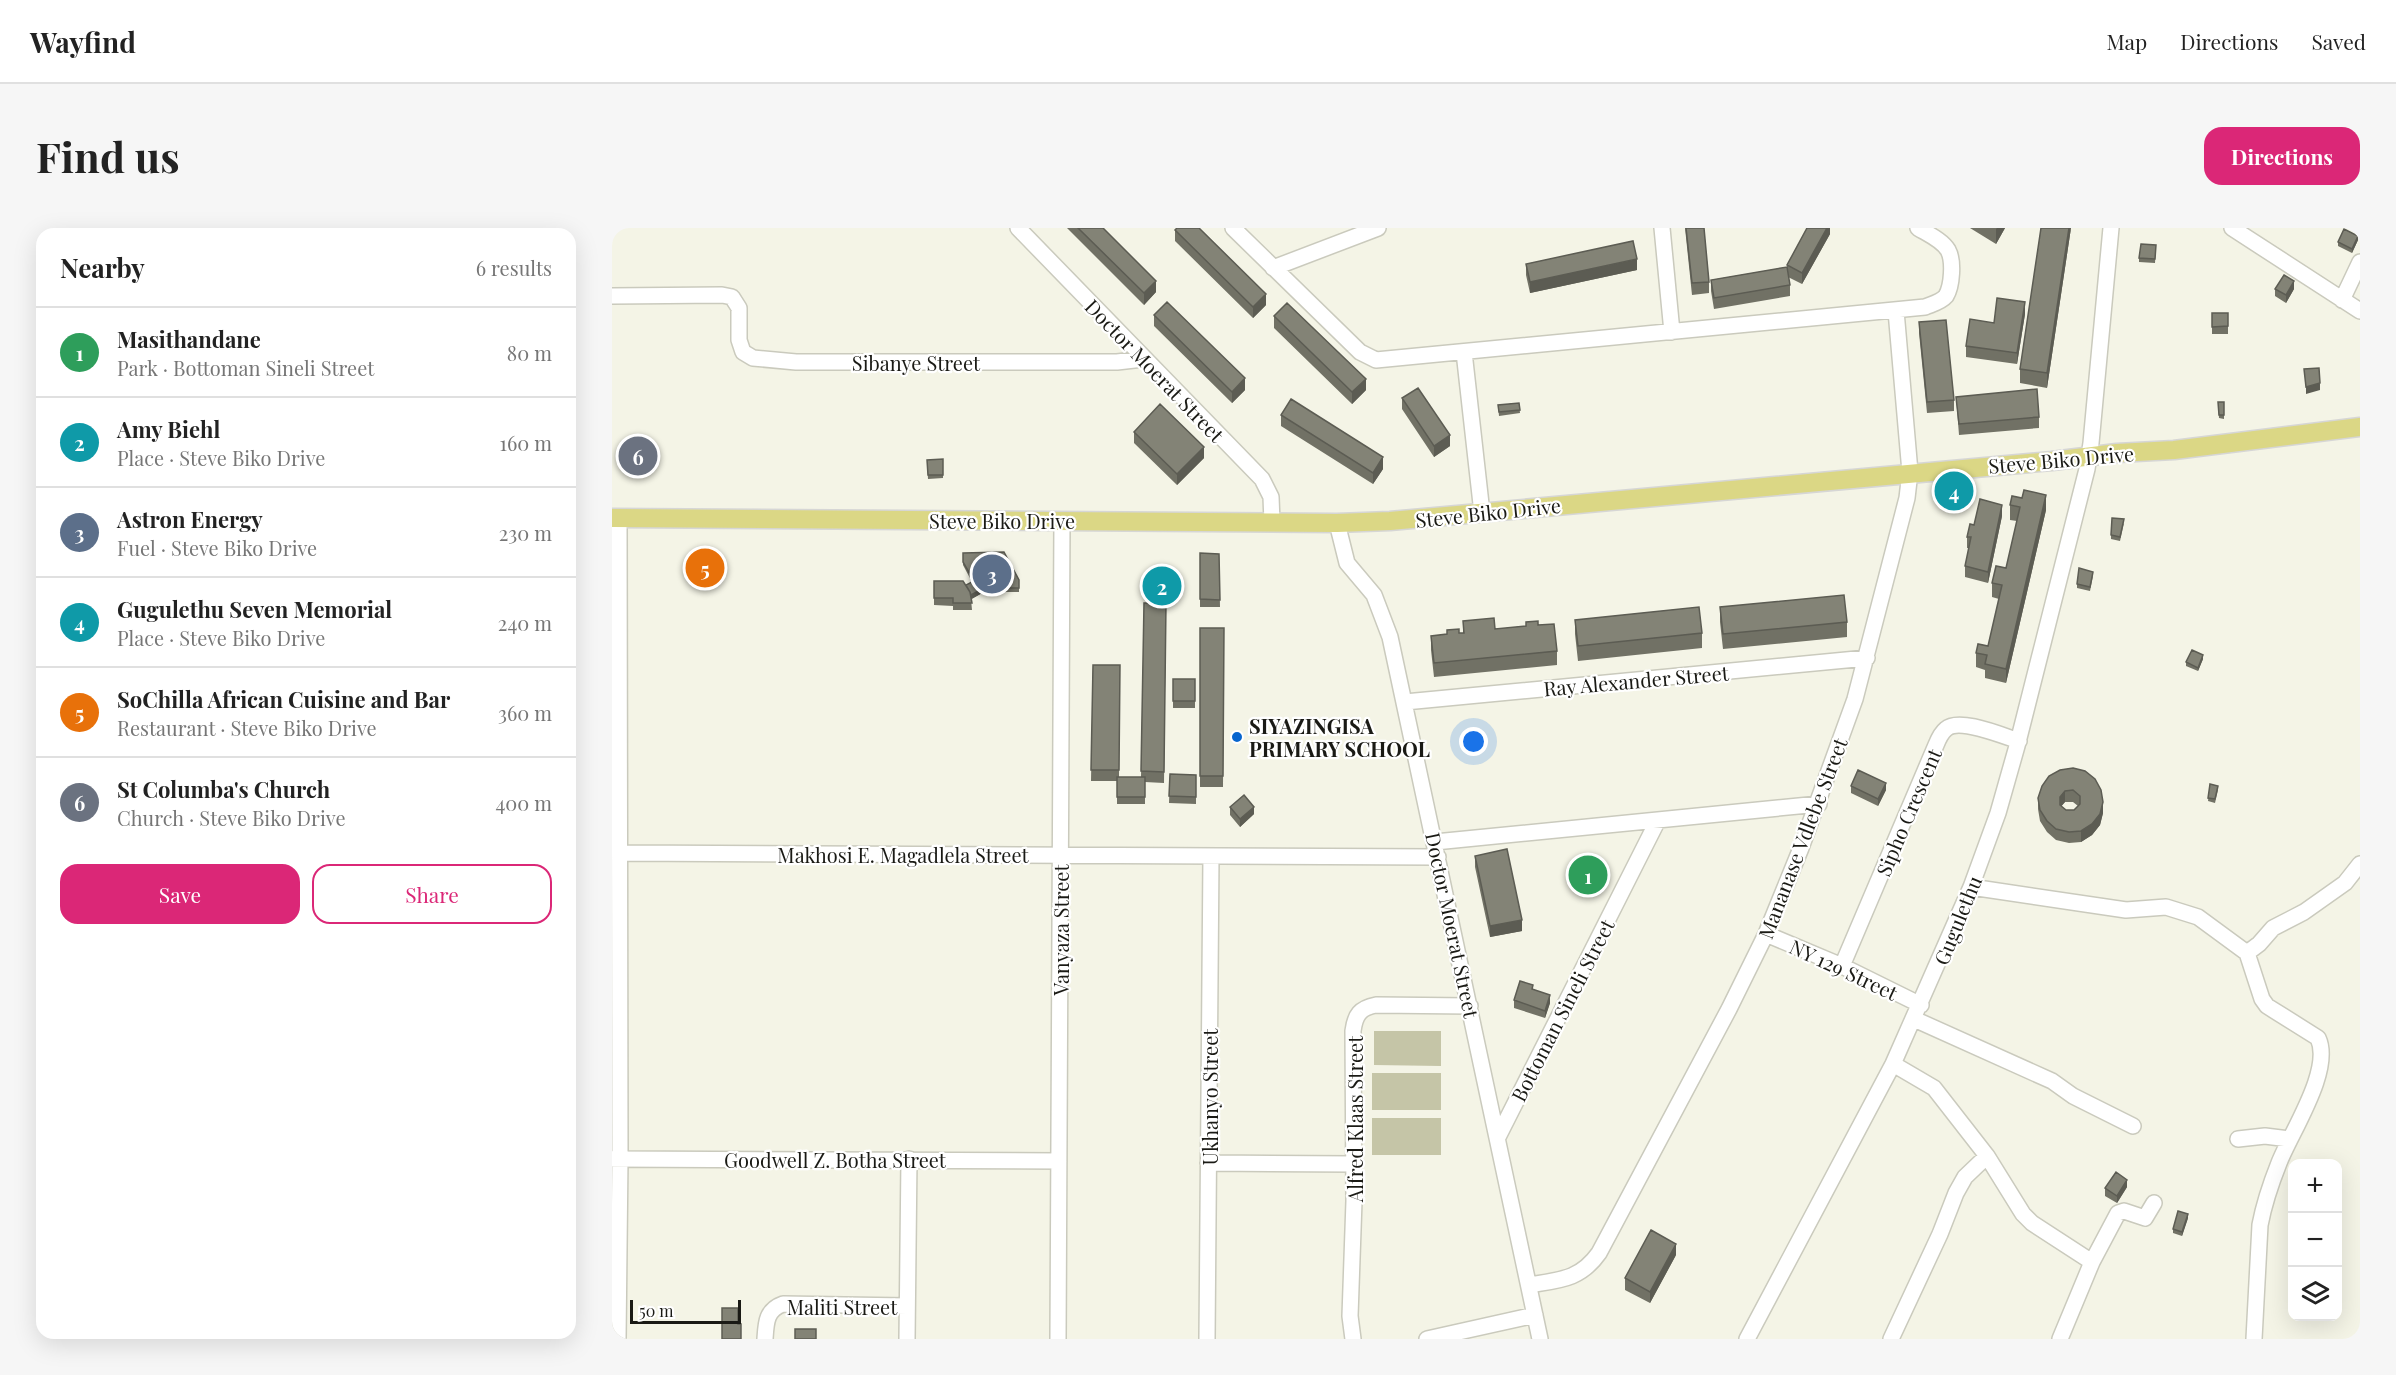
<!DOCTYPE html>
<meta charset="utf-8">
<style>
:root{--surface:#fff;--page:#f6f6f6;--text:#222;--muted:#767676;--line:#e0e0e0;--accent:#db2777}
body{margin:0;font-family:"Playfair Display",serif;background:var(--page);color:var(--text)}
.controls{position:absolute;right:18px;bottom:18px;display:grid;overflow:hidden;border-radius:12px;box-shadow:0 6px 24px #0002}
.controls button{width:54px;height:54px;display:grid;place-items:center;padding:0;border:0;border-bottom:2px solid var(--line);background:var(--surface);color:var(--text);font:30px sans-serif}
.scale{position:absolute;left:18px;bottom:15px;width:111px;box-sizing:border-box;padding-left:6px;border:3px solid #1a1a15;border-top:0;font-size:16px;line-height:21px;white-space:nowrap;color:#1a1a15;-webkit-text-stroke:4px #fff;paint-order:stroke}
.you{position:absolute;left:862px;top:514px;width:21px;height:21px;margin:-15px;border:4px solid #fff;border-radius:50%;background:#1a73e8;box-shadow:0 0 0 9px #1a73e833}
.badge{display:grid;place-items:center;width:39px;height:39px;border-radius:50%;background:var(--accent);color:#fff;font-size:20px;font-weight:700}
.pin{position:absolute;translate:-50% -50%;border:3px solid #fff;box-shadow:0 2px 6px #0006}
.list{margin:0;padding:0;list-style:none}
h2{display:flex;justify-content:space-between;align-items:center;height:78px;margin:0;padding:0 24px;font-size:26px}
h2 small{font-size:20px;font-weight:400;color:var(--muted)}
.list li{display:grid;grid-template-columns:39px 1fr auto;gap:18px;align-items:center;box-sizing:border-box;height:90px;padding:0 24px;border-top:2px solid var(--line)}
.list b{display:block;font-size:22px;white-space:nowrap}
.list p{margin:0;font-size:20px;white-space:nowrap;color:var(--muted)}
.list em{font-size:20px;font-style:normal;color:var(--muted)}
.actions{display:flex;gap:12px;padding:18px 24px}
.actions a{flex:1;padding:14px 0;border:2px solid var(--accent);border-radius:18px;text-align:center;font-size:21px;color:var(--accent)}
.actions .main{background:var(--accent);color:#fff}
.icon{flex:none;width:33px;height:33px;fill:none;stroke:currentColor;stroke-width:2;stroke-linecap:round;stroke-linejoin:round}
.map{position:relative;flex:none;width:1748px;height:1111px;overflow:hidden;border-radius:18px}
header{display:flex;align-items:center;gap:36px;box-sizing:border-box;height:84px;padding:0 30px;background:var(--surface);border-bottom:2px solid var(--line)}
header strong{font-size:28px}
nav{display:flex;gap:33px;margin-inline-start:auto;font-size:21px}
.intro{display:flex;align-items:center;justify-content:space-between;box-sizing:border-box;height:144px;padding:0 36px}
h1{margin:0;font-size:42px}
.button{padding:15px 27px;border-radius:18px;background:var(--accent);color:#fff;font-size:21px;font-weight:700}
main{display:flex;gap:36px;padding:0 36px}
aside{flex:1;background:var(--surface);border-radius:18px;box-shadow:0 6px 24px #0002}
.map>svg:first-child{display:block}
</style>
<header>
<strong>Wayfind</strong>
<nav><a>Map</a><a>Directions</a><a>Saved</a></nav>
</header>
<div class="intro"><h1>Find us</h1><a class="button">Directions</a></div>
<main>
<aside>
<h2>Nearby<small>6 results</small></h2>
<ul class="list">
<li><span class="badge" style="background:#2e9e5b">1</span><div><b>Masithandane</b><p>Park · Bottoman Sineli Street</p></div><em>80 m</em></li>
<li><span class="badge" style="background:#0f9aa8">2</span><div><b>Amy Biehl</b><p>Place · Steve Biko Drive</p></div><em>160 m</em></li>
<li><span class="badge" style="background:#5c6f8a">3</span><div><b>Astron Energy</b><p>Fuel · Steve Biko Drive</p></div><em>230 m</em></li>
<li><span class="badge" style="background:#0f9aa8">4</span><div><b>Gugulethu Seven Memorial</b><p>Place · Steve Biko Drive</p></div><em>240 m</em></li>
<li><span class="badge" style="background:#e8710a">5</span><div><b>SoChilla African Cuisine and Bar</b><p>Restaurant · Steve Biko Drive</p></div><em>360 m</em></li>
<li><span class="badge" style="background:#6b7280">6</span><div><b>St Columba's Church</b><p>Church · Steve Biko Drive</p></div><em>400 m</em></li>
</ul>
<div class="actions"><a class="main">Save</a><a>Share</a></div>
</aside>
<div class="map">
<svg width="1748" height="1111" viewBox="0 0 1748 1111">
<rect width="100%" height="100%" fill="#f4f4e6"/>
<path fill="#c5c5a7" d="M762,803h67v35l-67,-1z
M760,845h69v37h-69z
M760,890h69v37h-69z"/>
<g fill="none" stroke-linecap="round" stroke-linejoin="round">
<g stroke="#cacabd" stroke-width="18">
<path id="minor" d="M406,0l244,251 9,18 1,25
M621,0l127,124 16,8 549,-53c7,-3 16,-5 21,-11 6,-10 8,-35 2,-46 -6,-10 -20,-16 -30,-22
M1050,0l10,104
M1620,0l128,83
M661,40l105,-40
M0,68l110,-1 10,2 7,11v32l4,12 10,6 43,4h321l26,-3
M1730,72l18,-38
M852,124l18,161
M725,295l10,40 27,32 16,42 150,702
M793,474l462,-44
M823,614l384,-38
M8,625l818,4
M1359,659l155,23 40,-3 32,10 49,36 15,46 5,7 51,32c15,32 -27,94 -39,125 -8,20 -15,41 -19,62l-6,114
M1154,706l76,32 79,39
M1635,725l12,-9 14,-16 31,-16 41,-29 15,-19
M1230,738l94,-221c2,-5 5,-12 10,-16 13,-12 57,7 73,12
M1302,791l138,62 21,15 60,30
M1281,836l41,24 53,68 36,58 9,9 60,39
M886,909l160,-317
M1626,911l27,-3 24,3
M0,931l447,2
M596,935l145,1
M917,1057c30,-5 51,-5 70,-32l130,-244 37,-75 35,-86 54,-149 52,-201 3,-26 -14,-161
M6,1111l2,-180 -1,-641
M153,1111c1,-16 1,-29 18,-35l124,2
M295,1111l2,-180
M446,1111l4,-819
M595,1111l4,-483
M741,1111l-3,-23 4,-115 -1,-170c2,-16 7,-23 23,-26l94,1
M815,1111l108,-24
M1135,1111l146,-275 78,-177 27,-74 19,-67 70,-277 4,-26 20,-215
M1279,1111l49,-105 16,-41 9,-16 22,-21
M1448,1111l32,-77 26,-49 6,-2 21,7 9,-15"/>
</g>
<g stroke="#d6d6d5" stroke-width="21">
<path id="major" d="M0,290l725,5 53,-2 662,-60 65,-8 57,-3 186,-23"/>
</g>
<use href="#minor" stroke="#fff" stroke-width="15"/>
<use href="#major" stroke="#dbd785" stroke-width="18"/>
</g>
<path fill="#717165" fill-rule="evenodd" d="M455,0h36l53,64 -12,13z
M1073,0h19l5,54v11l-17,2z
M1218,0v6l-28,50 -14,-7 2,8v11l-76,13 -3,-18v-11l76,-13v-2z
M1358,0h35l-9,16z
M1459,0l-24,160 -27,-5v-14z
M563,2l91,75 -13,13 -78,-77z
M1746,12l-6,13 -14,-7v-4z
M1544,17l-1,18 -16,-1v-4z
M914,36l111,6 -107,23 -4,-18z
M1663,61h19l-8,14 -11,-7z
M1600,85h16v21h-16z
M1413,86l-8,50 -51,-7v-11z
M542,87l91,75 -13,13 -78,-77z
M662,88l92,74 -14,14 -78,-76z
M1307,94l35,78v11l-27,2 -8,-80z
M1344,169l83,20v11l-80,7z
M790,170l48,48 -16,11 -32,-48z
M1606,174h6v17l-5,-1z
M907,175l1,10 -21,3 -1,-11z
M669,187l102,54 -10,15 -92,-58z
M522,204l70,26 -27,27 -43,-42z
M331,231v19l-15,1 -1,-19z
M1398,277l36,5 -40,173 -21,-5v-8l-9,-3v-14l12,-7 11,-47 -7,-2v-14l14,-15 11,-47 -7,-1z
M1390,288l-14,67 -23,-6v-11l4,-18h-2v-11l7,-12z
M1512,295l-4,18 -9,-2v-4z
M351,325l56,27v12h-35l-13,7 1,11h-19v-4l-19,-1v-24l32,4 6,-3 -9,-17z
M588,325l19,1 1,53h-20z
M1481,348l-3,15 -13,-3v-4z
M532,375h22l-2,180 -19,-1v22h-28v-23h-26l2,-116h27l-1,112h22z
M1108,379l127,15v15l-124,12 -3,-27z
M963,392l127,13v15l-124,13 -3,-27z
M851,393l32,8 43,-4 19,26v14l-123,12 -3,-27v-14l16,-2v-4l12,3h4z
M588,400h24l-1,159h-23z
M1591,431l-5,12 -12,-5v-4z
M561,451h22v29h-22z
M1448,542l43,43 -3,12 -8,10 -11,7 -12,1 -13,-3 -9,-8 -7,-11 -2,-12v-11zM1453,574h8l5,4 -4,4h-8l-5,-4z
M558,546l26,1v29l-27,-1z
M1598,556l8,6 -3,13 -7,-2z
M1239,558l35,4 -8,16 -27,-13z
M618,579l24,7 -14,13 -10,-12z
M863,628l47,75 -32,6 -15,-70z
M902,772l36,3 -5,15 -31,-10z
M1515,959l-10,16 -12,-7v-8z
M1576,990l-6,18 -9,-3v-4z
M1064,1027l-26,48 -25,-13v-12z"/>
<path fill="#5c5c53" d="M1215,0h3v6l-28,50v-11z
M1385,0h8l-9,16v-15z
M1457,0h2l-24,160v-15z
M1746,8v4l-6,13v-4z
M1025,31v11l-107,23v-11z
M544,53v11l-12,13v-12z
M1682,53v8l-8,14v-8z
M654,66v11l-13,13v-11z
M1413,74v12l-8,50v-11z
M633,150v12l-13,13v-11z
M754,151v11l-14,14v-12z
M1708,155v7l-14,4v-7z
M838,207v11l-16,11v-11z
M592,219v11l-27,27v-11z
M771,229v12l-10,15v-11z
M1434,267v15l-40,173v-14z
M1390,277v11l-14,67v-11z
M372,360v4l-14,8v-4z
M1591,427v4l-5,12v-3z
M1274,555v7l-8,16v-7z
M1453,563v11l-5,6v-11z
M1491,574v11l-3,12 -8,10 -11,7v-11z
M642,579v7l-14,13v-8z
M910,692v11l-32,6v-11z
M938,767v8l-5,15v-7z
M1515,952v7l-10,16v-7z
M1576,986v4l-6,18v-4z
M1064,1016v11l-26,48v-11z"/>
<path fill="#838376" stroke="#5c5c53" stroke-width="1.5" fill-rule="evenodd" d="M466,0h25l53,53 -12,12z
M565,0h22l67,66 -13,13 -78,-77z
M1074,0h18l5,54 -17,1z
M1195,0h20l-25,45 -15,-8z
M1429,0h28l-22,145 -27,-4z
M1732,1l14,7 -6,13 -14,-7z
M1021,13l4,18 -107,23 -4,-18z
M1529,16l15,1 -1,14 -16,-1z
M1175,39l3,18 -76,13 -3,-18z
M1672,47l10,6 -8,14 -11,-6z
M1385,70l28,4 -8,51 -51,-7 4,-27 24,4z
M555,74l78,76 -13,14 -78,-77z
M675,75l79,76 -14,13 -78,-76z
M1600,85h16v13l-16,1z
M1334,92l8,80 -27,2 -8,-80z
M1707,140l1,15 -14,4 -2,-18z
M806,160l32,47 -16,11 -32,-48z
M1425,161l2,28 -80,7 -3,-27z
M679,171l92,58 -10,16 -92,-58z
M1606,174h6v13h-5z
M907,175l1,7 -21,2 -1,-7z
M548,176l44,43 -27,27 -43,-42z
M331,231v16h-15l-1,-15z
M1412,262l22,5 -40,174 -21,-5 2,-9 -11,-2 2,-9 10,2 14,-61 -10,-2 4,-17 10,2 14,-61 -10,-2 2,-9 10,2z
M1368,271l22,6 -14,67 -23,-6 6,-29h-4l3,-13 4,1z
M1500,290l12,1 -4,18 -9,-2z
M392,324l15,28v8h-35l-13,7 -1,-3 -4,-7 8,-4 -11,-19v-9z
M588,325l19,1 1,46 -20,-1z
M1467,340l14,4 -3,15 -13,-3z
M322,353h29l7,11 2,11h-19v-5h-19z
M1232,367l3,27 -124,12 -3,-27z
M532,375h22l-2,169 -23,-1z
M1087,379l3,26 -124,13 -3,-26z
M882,390l1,11 31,-3v-4l12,-1v4l16,-1 3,27 -123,12 -3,-27 16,-2v-4l12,-1v4h5l-1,-12z
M588,400h24l-1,148h-23z
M1580,422l11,5 -5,13 -12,-6z
M481,437h27l-1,105h-28z
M561,451h22v22h-22z
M1461,540l12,3 10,8 6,11 2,12 -3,12 -8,10 -11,7 -12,1 -13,-3 -9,-8 -7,-11 -2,-12 4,-12 7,-10 11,-6zM1461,562l7,6v8l-6,6h-8l-6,-5v-8l5,-6z
M1246,542l28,13 -8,16 -27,-13z
M558,546l26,1v22l-27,-1z
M505,549h28v20h-28z
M1598,556l8,2 -3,13 -7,-1z
M632,567l10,12 -14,12 -10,-12z
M895,621l15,71 -32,6 -15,-70z
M908,753l13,4 -1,4 18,6 -5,16 -31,-11z
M1504,944l11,8 -10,16 -12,-8z
M1566,983l10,3 -6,18 -9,-3z
M1039,1002l25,14 -26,48 -25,-14z
M110,1080h16v16h3v15h-19z
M183,1101h21v10h-21z"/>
<circle fill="#0765ce" stroke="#fff" stroke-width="2" cx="625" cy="509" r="6"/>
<g text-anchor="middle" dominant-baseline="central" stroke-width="4.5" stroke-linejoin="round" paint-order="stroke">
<g font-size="20" fill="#1a1a15" stroke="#fff">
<text x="304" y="134">Sibanye Street</text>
<text transform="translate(543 142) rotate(46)">Doctor Moerat Street</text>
<text transform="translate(1449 231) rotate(-5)">Steve Biko Drive</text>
<text transform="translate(876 284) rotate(-6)">Steve Biko Drive</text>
<text x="390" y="292">Steve Biko Drive</text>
<text transform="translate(1024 452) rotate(-5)">Ray Alexander Street</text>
<text transform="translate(1296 584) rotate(-67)">Sipho Crescent</text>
<text transform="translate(1190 610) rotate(-69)">Mananase Vdlebe Street</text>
<text x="291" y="626">Makhosi E. Magadlela Street</text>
<text transform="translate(1345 692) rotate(-68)">Gugulethu</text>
<text transform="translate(841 697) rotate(78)">Doctor Moerat Street</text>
<text transform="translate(448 702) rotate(-90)">Vanyaza Street</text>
<text transform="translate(1232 741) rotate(25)">NY 129 Street</text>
<text transform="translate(950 782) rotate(-63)">Bottoman Sineli Street</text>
<text transform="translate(597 869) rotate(-90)">Ukhanyo Street</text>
<text transform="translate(742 891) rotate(-90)">Alfred Klaas Street</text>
<text x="223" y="931">Goodwell Z. Botha Street</text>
<text x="230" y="1078">Maliti Street</text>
</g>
<g font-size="20" font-weight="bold" fill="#1a1a15" stroke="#fff" text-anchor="start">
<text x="637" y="497">SIYAZINGISA<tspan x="637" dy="23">PRIMARY SCHOOL</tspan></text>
</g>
</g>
</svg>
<div class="controls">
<button>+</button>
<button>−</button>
<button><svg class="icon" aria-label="layers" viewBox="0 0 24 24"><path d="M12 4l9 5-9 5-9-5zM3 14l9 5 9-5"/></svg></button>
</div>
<div class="scale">50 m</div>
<div class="you"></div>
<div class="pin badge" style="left:976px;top:647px;background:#2e9e5b">1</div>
<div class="pin badge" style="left:550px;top:358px;background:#0f9aa8">2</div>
<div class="pin badge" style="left:380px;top:346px;background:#5c6f8a">3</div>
<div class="pin badge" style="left:1342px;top:263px;background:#0f9aa8">4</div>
<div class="pin badge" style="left:93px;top:340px;background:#e8710a">5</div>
<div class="pin badge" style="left:26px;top:228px;background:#6b7280">6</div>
</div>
</main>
